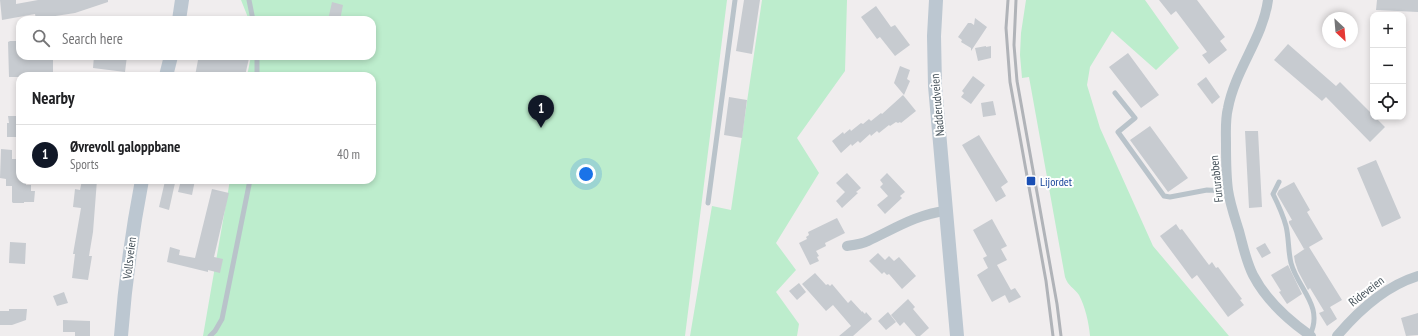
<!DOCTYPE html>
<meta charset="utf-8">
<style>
:root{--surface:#fff;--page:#f6f6f6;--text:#202124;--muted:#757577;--line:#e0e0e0;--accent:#111827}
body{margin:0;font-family:"PT Sans Narrow",sans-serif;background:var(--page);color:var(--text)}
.controls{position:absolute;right:12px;top:12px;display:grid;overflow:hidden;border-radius:8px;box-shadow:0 2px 6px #0003}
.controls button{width:36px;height:36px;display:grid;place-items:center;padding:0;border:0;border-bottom:1px solid var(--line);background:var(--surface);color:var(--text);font:20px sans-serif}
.compass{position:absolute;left:1322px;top:12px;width:36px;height:36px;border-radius:50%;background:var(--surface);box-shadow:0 2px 6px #0003;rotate:154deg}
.you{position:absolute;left:586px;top:174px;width:14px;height:14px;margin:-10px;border:3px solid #fff;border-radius:50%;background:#1a73e8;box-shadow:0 0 0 6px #1a73e833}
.badge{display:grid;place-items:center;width:26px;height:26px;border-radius:50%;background:var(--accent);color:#fff;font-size:13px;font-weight:700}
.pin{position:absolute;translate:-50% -33px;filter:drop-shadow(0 1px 2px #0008)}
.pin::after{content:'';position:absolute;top:21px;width:14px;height:12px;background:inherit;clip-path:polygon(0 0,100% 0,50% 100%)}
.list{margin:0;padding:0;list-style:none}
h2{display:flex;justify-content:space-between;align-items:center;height:52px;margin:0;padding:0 16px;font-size:17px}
h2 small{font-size:13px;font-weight:400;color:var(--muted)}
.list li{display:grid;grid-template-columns:26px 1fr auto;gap:12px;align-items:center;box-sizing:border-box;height:60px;padding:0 16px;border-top:1px solid var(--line)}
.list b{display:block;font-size:15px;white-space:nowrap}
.list p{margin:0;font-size:13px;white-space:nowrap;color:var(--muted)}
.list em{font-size:13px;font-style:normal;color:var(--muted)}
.icon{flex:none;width:22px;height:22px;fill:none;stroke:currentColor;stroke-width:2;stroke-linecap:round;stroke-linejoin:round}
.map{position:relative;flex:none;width:1418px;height:336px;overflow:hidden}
.search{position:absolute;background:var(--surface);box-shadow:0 2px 6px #0003;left:16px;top:16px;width:360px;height:44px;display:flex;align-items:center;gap:10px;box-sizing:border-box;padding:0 14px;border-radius:12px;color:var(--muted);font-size:15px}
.panel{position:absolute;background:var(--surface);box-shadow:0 2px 6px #0003;left:16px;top:72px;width:360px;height:112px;border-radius:12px}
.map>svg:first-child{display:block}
</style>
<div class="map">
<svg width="1418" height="336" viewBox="0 0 1418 336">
<rect width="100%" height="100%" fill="#f0edee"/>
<path fill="#bdedcd" d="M241,0h486l-42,336h-482l27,-156h142v-104h-125l4,-20h121v-36h-123z
M762,0h85l-2,71 -48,67 22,35 -43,70 20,27 -20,22 23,32 -2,12h-107l22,-130 19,4z
M1026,0h119l34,48 -23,22 -44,-39 -22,36 -3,18 13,43 53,118 76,90h-139c-1,-13 -5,-30 -11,-41 -5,-7 -11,-9 -14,-18l-36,-200 -7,1 -2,-23 1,-22z"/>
<path fill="#c7cbd0" d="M0,0h16v4l22,-4h70v2l-33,11 -39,6 -1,-5 -33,6z
M744,0h16l-8,54 -16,-3z
M1159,0h38l28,37 -5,4 7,9 -18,14 -7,-9 5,-3 -31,-41 -5,4z
M1377,0h41v12l-42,-2z
M332,2l11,3 -3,15h-12z
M876,6l15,21 4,-2 15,20 -15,11 -15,-19 -3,2 -16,-22z
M975,18l12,9 -16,24v-3l-10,-6 1,-2 -4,-3 10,-14h3l3,2z
M10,41h10v15l18,1 1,2h14v17h-33v1h-11l-1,-35z
M1288,44l48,42 4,-4 33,33v2h2l10,10 -15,15 -44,-45 -4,4 -48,-41z
M986,46v1l5,-1v12l-13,3 -3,-13z
M1128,53l31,42 -18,13 -32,-41z
M94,56h33l-2,16 -32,-4z
M202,56l47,2 -4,18h-50l3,-16z
M900,66l10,4 -3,9 3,2 -6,14 -10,-12z
M973,76l12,9 -14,19 -10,-7 3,-4 -2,-2z
M1206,77l14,20 -8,7 -15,-20z
M903,95l13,16 -15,12 -1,-1 -2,1 -2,-1 -6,4 -1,-1 -10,8 -2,-2 -6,5 -1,-2 -10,9 -2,-2 -6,5 -1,-2 -10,9 -9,-12 11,-9 1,2 6,-5 1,2 10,-8 2,1 6,-5 2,2 10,-8 1,1z
M729,97l18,3 -5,38 -18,-3z
M993,101l3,14 -13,2 -2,-14z
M8,116h12v21h-13v-14h2z
M1150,126l38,52 -20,14 -38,-52z
M1245,131h13l4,76 -13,1z
M979,135l29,47 -7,5 5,9 -10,6 -34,-57z
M1,149l11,1v9h8v21h6v5h5v6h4l-1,11h-10v1h-11l-1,-1v-16h-6v-7l-6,-1z
M1376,160l25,58 -19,9 -25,-59z
M847,173l14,15 -5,4 2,1 -16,15 -6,-7 9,-9 -9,-9z
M887,173l18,19 -5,4 2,2 -17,16 -8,-9 11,-9 -8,-9 3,-3 -3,-4z
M82,180h15l-4,52 -4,24h3l-4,24 -16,-2 3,-24h-2l8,-46 -8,-1 2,-18 5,1z
M181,180h14l-3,15 -14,-3z
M165,181l10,2 -6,27 -10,-3z
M1294,182l16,28 -3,2 16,27 -14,8 33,53 -12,7 7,12 -10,7 -8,-13 5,-2 -14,-23 -2,2 -10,-19 -3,-9 -1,-6 12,-8 -2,1 -15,-26v-2l3,-1 -15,-26 2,-4z
M212,189l17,4 -15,64 9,2 -3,14 -12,-3v2l-41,-10 3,-15 10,3 -1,5 16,3z
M837,218l8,15 -20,10 1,3 -10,5 3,5 -2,1 2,4 -9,4 -11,-22 8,-4 -1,-2 3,-2 -1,-3z
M992,219l15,27 -6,3 6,11 -10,5 14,25 4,-2 6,9 -12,6 -4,-8 -13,7 -15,-27 11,-7 -5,-10 4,-2 -14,-26z
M1176,224l4,6 2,-1 27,36 3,-3 4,6 2,-1 24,32 -2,1 4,5 -16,12 -31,-42 -5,4 -32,-43z
M10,242l16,1 -1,21 -16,-1z
M1265,243l6,10 -9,5 -6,-10z
M878,253l7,7 4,-4 5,5 5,-4 17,19 -14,13 -13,-15 -2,1 -3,-3 -2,2 -13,-13z
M1288,265l14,29 -15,10 -8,-12 2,-1 -10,-16z
M815,273l11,12 2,-1 2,2 2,-2 16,19 3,-3 11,12v-1l3,3 1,-2 6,7 -19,17h-14l12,-10 -18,-21 -7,6 -24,-27z
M799,283l7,9 -9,8 -8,-9z
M64,292l4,11 -11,3 -4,-10z
M908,299l7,8 -2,2 16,19 -9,8h-4l-12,-14 -4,4 -9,-11z
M9,309h18l-1,11 -14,5h-12v-14h9z
M888,312l8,10 -10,8 -8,-9z
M1418,313v22l-12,1 -5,-18z
M63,320l27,1v15h-15v-4h-12z"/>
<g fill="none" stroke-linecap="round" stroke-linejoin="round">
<path stroke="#b9c3ca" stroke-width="5" d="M249,0l4,20
M257,76v-20
M1115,93l20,25 -17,14 46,64 6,1 37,-7 21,1
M1279,182l-6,12c5,10 10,21 13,32 3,12 2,25 5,37 7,26 33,43 19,72
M708,203l27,-203
M210,336l5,-5 7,-12 28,-139"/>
<path stroke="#b9c3ca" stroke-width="10" d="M1268,0c-5,38 -33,70 -40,108 -3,12 -2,24 -2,36 0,16 0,31 2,46 2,14 7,28 11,41 4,15 7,30 14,44 13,25 35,45 58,61
M847,246c7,-1 15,-2 21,-5 26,-12 49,-27 78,-30
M1337,336c22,-26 48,-50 81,-60"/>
<path stroke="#bcc7d1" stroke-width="14" d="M936,0l-2,36 1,50 22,250
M179,20l3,-20
M166,76l5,-20
M121,336c4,-53 11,-104 21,-156"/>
<path stroke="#b0b3b8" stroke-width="3" d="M1008,0l-2,28 4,54 36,199 7,55
M1016,0l-2,45 3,36 40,223 4,32"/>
</g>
<rect fill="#1a4fb4" stroke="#fff" stroke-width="1.5" x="1026" y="176" width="10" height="10" rx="2"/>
<g text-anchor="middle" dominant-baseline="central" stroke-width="4" stroke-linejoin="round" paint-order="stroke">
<g font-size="12" fill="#46525a" stroke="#fff">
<text transform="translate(937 105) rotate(-95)">Nadderudveien</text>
<text transform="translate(1216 179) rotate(-96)">Fururabben</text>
<text transform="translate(129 258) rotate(-83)">Vollsveien</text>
<text transform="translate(1366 291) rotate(-38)">Rideveien</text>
</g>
<g font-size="12" fill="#164399" stroke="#fff" text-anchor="start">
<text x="1040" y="181">Lijordet</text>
</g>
</g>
</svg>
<div class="controls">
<button>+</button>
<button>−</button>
<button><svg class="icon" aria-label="locate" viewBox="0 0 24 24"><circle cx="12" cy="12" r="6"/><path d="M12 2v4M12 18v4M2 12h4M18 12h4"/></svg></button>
</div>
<svg class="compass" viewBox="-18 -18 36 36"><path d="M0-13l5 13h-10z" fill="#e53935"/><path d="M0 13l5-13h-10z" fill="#757577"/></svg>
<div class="you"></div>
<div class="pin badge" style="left:541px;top:128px">1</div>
<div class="search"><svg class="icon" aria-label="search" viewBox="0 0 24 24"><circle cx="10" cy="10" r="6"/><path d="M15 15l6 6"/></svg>Search here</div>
<section class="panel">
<h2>Nearby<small></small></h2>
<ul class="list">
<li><span class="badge">1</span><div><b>Øvrevoll galoppbane</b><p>Sports</p></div><em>40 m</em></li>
</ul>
</section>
</div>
